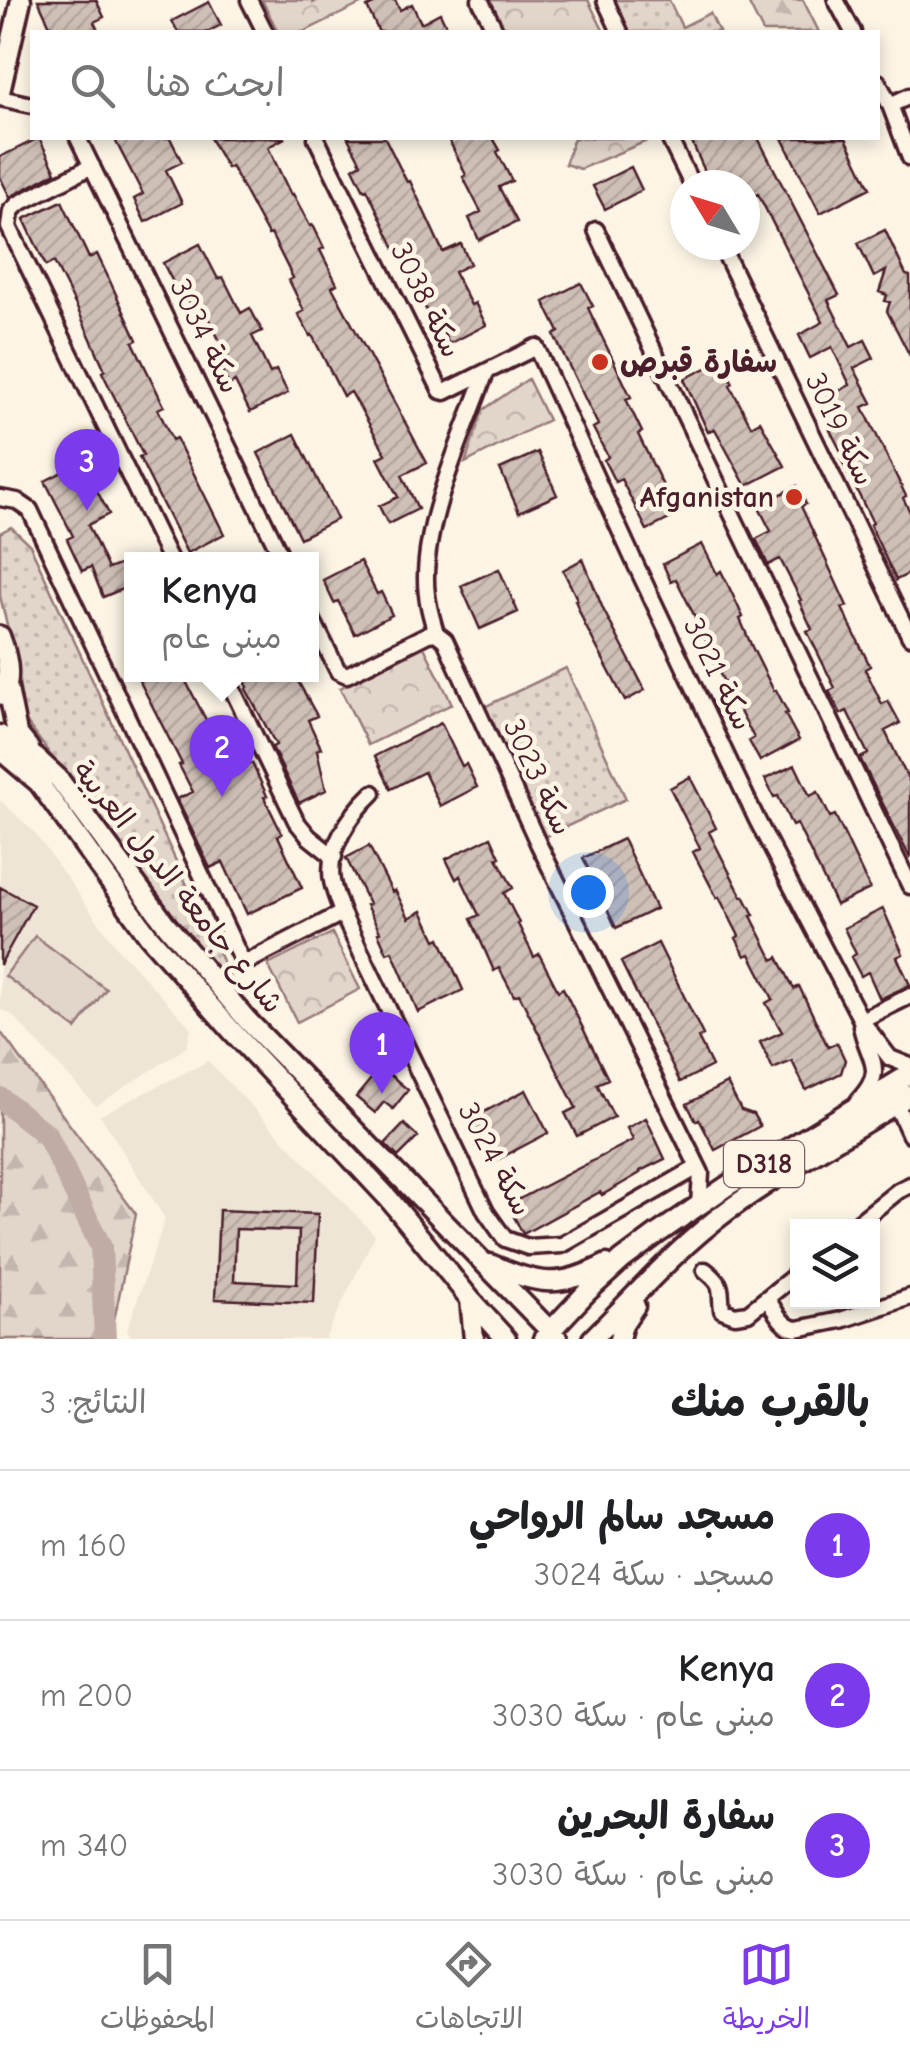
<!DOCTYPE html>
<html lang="ar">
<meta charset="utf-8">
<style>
:root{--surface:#fff;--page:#f6f6f6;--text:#202124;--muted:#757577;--line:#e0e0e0;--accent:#7c3aed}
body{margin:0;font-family:"Comic Neue","Playpen Sans Arabic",sans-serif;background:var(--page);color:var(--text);direction:rtl}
.controls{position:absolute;right:30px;bottom:30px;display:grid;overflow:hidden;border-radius:0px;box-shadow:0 5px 15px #0003}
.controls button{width:90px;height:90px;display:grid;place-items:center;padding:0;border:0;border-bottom:2px solid var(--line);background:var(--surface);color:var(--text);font:50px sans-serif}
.compass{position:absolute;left:670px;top:170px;width:90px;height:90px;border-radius:50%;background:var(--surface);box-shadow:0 5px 15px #0003;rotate:308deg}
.you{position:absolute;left:588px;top:892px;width:35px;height:35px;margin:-25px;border:8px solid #fff;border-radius:50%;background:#1a73e8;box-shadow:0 0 0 15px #1a73e833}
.badge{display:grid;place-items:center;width:65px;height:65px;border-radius:50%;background:var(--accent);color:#fff;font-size:32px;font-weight:700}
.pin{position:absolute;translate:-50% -82px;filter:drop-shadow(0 2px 5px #0008)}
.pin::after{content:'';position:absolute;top:52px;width:35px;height:30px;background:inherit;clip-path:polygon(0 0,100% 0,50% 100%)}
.popup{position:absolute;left:124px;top:552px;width:195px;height:130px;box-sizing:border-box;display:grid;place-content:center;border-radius:0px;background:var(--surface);filter:drop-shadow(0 2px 8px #0005);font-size:32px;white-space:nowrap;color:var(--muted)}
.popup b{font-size:38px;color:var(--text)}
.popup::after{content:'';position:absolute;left:50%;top:100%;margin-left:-20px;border:20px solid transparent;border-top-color:var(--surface)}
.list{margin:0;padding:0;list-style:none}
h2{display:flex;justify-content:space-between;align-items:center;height:130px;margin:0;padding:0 40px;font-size:42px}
h2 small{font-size:32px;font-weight:400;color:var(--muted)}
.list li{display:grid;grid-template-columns:65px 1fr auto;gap:30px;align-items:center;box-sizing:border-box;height:150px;padding:0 40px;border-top:2px solid var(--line)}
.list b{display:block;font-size:38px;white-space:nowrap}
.list p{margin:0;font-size:32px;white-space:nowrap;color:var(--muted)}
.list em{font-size:32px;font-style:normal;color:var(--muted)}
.icon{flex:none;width:55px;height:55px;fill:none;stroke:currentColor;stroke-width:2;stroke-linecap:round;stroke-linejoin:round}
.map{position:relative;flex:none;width:910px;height:1339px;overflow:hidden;direction:ltr}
.search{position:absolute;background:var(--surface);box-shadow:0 5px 15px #0003;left:30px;right:30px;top:30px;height:110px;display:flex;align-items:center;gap:25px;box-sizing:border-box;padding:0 35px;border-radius:0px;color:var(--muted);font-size:38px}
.sheet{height:580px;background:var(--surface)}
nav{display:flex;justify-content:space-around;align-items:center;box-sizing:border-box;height:140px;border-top:2px solid var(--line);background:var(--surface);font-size:28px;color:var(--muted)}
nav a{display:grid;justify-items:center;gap:5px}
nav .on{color:var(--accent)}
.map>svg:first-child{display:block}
</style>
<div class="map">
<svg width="910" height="1339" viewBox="0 0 910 1339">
<defs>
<pattern id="grass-dots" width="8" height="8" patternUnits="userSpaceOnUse" patternTransform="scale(2.5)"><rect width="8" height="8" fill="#e2d5ca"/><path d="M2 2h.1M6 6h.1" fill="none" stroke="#c3b6ae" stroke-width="1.8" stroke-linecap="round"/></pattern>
<pattern id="forest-firs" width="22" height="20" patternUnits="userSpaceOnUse" patternTransform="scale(2.5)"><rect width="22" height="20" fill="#e2d5ca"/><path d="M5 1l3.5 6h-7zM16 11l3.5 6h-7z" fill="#c3b6ae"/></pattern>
<pattern id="park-crowns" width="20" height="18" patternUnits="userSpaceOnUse" patternTransform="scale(2.5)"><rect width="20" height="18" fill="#e2d5ca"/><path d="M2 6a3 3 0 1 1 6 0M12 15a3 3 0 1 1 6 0" fill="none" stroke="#c3b6ae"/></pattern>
<pattern id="building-hatch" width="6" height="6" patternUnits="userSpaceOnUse" patternTransform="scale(2.5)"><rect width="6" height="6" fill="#cfc0b7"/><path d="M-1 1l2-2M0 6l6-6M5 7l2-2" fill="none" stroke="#b3a59e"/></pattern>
</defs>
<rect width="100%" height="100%" fill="#fcf5e5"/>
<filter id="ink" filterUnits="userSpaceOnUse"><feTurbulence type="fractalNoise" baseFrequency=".01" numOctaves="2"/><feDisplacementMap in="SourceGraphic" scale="20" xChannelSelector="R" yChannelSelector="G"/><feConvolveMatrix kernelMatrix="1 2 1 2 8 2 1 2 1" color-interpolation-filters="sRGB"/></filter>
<g filter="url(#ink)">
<path fill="#eee5d7" d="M0,800l34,32 84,117 73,79 -4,19 -91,59 -84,-91 -12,-6z
M208,1061l167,174 -50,104h-193l-5,-9 38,-111 -65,-104z"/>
<path fill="url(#grass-dots)" stroke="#967a7a" stroke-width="2.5" d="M611,0h58l13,27 28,-14 9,19h-92z
M11,527l19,18 205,444 -54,-62 -61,-78 -96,-130 -7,-53 -17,-70v-63z
M566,668l60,131 -82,38 -60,-130z"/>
<path fill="url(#forest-firs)" stroke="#967a7a" stroke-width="2.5" d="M747,0h56l16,32h-56z
M0,1031l136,183 -25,121 2,4h-113z"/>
<path fill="url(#park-crowns)" stroke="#967a7a" stroke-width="2.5" d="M262,0h49l2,3 5,-3h51l-66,32h-25z
M488,0h100l16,32h-99z
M574,138h72l1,3 -67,28 -15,-5z
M528,379l20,41 -83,43 18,-53z
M424,647l28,57 -84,41 -28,-57z
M332,933l28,56 -63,33 -29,-57z"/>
<path fill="#e2d5ca" stroke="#967a7a" stroke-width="2.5" d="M35,936l71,53 -30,40 -71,-53z"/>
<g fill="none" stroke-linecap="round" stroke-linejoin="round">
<path stroke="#c0aca5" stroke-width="22" d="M0,1098l47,37 54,112 4,92"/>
</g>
<path fill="url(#building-hatch)" stroke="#4a1f2b" stroke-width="2.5" fill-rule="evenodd" d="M38,0h58l8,17 -10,5 5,10h-46z
M382,0h13l5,10 12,-6 9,19 19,-10 9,19h-70l-12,-25z
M209,2l12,23 -14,7h-29l-6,-11z
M39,138l17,34 -46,25 -10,-20v-20z
M114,138h56l12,24 -16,8 16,33 -37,19 -11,-23 9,-5z
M210,138h75l-17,9 23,48 2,-1 17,32 3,-1 11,23 -4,2 17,34 -5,3 95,176 -25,12 16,34 -30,15 -9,-18 19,-9 -20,-39 8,-4 -35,-62 -8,4 -31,-61 -2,1 -12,-22 6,-3 -15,-31 4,-2 -22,-44 -3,1 -37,-69 -4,2z
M348,138h37l22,44 3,-1 33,71 18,-8 9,20 -16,8 17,33 4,-2 11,22 -37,19 -13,-27 -5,3 -11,-23 9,-5 -20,-41 -10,6 -32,-68 -3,1 -11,-22 8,-5z
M448,138h45l7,12 -3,2 15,29 -13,6 18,35 -38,18 -10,-22 12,-6 -18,-35 3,-2z
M690,138h68l81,157 -11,5 23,47 14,-7 9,18 -20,10 18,35 -9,4 43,89 -3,2 7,14v61l-14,7 -26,-55 3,-2 -32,-64 3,-2 -14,-27 7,-3 -14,-28 27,-14 -18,-38 -22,11 -11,-23 24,-13 -65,-128 -13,7v-16h-34z
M782,138h64l24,50 -50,25z
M631,167l11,23 -37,19 -12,-23z
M62,201l27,57 8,-4 11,23 29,63 -4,2 31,64 -6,3 14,31 4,-2 48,96 -37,19 -48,-96 4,-2 -41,-83 3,-2 -27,-60 -24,-48 -8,4 -22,-47z
M885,230l21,45 4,1v80l-23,-45 3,-9 -5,-1 2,-6 -8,-3 7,-21 -12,6 -16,-34z
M200,244l18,35 5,-2 18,36 9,-5 12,23 -10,5 18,37 6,-3 12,23 -38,19 -15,-30 -6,3 -11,-23 10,-5 -22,-43 -9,5 -18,-35 -4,2 -12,-23z
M581,283l12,23 -5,2 43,89 -5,2 16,33 -4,2 39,81 -30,15 -26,-51 -6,3 -11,-22 4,-3 -15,-29 5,-3 -44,-90 5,-3 -15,-30z
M721,361l12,22 -3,2 21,41 9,-5 25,45 -39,20 -31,-57 -7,3 -24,-53z
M295,434l42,85 -37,19 -42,-85z
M538,452l19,43 -38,17 -19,-43z
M82,462l27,52 -21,11 20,44 16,-6 8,18v4l-29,12 -12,-30 -9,4 -15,-32 6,-3 -28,-55z
M797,486l9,18 -5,2 46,100 -5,2 28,58 -5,3 17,35 6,-3 12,22 -15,8 25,52v75l-50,-100 8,-4 -21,-43 -6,3 -12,-23 6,-3 -28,-57 5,-2 -13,-28 2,-1 -21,-41 -12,6 -12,-26 15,-8 -13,-25z
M702,544l15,30 4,-3 9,18 13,28 -3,2 12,28 22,44 2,-1 12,23 -3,1 14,26 -39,21 -11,-20 5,-3 -48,-90 3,-1 -13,-28 -20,-40 -5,3 -8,-18z
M583,559l20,50 42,81 -20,11 -40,-76 -10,-25 2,-1 -14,-29z
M360,561l17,33 4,-2 11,23 -37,19 -17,-33 -4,2 -11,-23z
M499,569l19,43 -38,17 -19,-43z
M136,674h46l33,63 -3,2 18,35 22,-11 15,33 -3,1 18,37 -4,2 24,52 -55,26 -24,-52 -13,6 -33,-69 16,-7 -14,-27 3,-1z
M241,674h53l23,42 -9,4 13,28 -4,2 9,40 -27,13 -27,-56 4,-2 -30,-56 2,-2z
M441,723l21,43 4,-2 11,23 -37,19 -16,-34 -33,17 -16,-33z
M795,765l15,31 8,-4 12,25 5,-2 35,74 -34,16 -39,-81 -5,2 -14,-30 -4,1 -9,-18z
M690,777l26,51 -7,4 33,65 2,-1 10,19 -3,1 22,44 5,-3 16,32 5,-3 29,61 9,-4 8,17 -4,13 -35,17 -14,-29 -19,8 -13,-27 22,-10 -16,-29 7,-4 -23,-45 -5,2 -9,-18 3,-2 -20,-39 -2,1 -24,-46 7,-4 -30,-60z
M491,837l9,20 -3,1 16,30 -9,5 15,30 -1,1 16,33 5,-3 19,37 5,-3 45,91 -11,5 17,33 -37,19 -12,-23 11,-5 -57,-114 -5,2 -15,-28 -5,3 -23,-52 8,-4 -19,-39 -4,3 -10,-20z
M623,839l33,70 -40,19 -33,-70z
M369,846l23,46 3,-2 14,28 13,-7 14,29 4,-2 23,52 -45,22 -26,-61 -5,2 -9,-20 2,-1 -14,-27 3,-1 -23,-46z
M0,887l33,18 -33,60z
M883,909l20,45 -6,3 13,28 -30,14 -12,-27 -7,4 -10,-19 5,-3 -12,-26z
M658,943l45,92 -5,3 14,28 -32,16 -59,-120z
M381,1067l27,23 -15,19 -9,-7 -9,11 -19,-16z
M727,1083l14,27 12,4 7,12 -45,24 -16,-31 -3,2 -9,-17z
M526,1090l22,43 -57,30 -22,-43z
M646,1118l19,41 -25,12v2l-22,13 -16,9 -2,-3 -77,42 -15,-29 125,-65 -6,-12z
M404,1124l14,13 -20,20 -13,-13z
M219,1210l99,4 -4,89 -99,-4zM236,1229l63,2 -2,53 -63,-3z"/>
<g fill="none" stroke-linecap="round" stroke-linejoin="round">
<g stroke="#4a1f2b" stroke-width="21">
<path id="minor" d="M249,0l16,32
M480,0l16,32
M605,0l15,32
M836,0l17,32
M878,82l12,23 20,53
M0,98l32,7
M890,105l20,-9
M78,138l205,422
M316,138l125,253 4,1 91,-45 98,214 123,259 104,200 29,38 20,8
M669,138l23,47
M92,166l-74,38 -7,7 -2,16 161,333
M596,230l314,656
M721,245l189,392
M0,498l17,3 13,9 211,449 5,3 5,-2 91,-47
M312,619l26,52 9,4 81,-41 8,-1 9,7 93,203 163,330 -2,33
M436,633c-5,-17 -10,-34 -10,-53 -1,-63 38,-147 60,-208
M225,674l71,147 13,16 25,20
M373,793c-22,21 -47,56 -41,88 2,11 7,22 10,32l144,299 19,27 23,8 34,-2 136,-78
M861,1020l49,-24
M858,1101c30,-33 10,-40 3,-75
M896,1104l14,31
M854,1226l44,-35 12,-6
M705,1270c20,16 14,17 17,40l13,5 13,-2 50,-40
M767,1298c7,11 15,30 30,31l44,-9 69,-23"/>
</g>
<g stroke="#4a1f2b" stroke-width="25">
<path id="major" d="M0,92l21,-92
M0,636c7,19 12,40 4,60
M8,689l9,44 12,15
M0,735l35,22 23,21 107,145 82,97 311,319
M0,750l39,33 109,152 84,96 157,168 81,100 36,40
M490,1264c50,21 68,25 117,0
M470,1299l4,40
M543,1339l44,-47 35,-32 35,-26 70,-48 183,-112
M592,1339c43,-43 85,-91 135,-128 58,-42 122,-78 183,-116
M619,1339l4,-15 12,-18"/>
</g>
<use href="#minor" stroke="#fcf5e5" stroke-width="14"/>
<use href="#major" stroke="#fcf5e5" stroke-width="18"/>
</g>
</g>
<g fill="#c8321e" stroke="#fcf5e5" stroke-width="4">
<circle cx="600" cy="362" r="10"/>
<circle cx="794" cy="497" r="10"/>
</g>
<g text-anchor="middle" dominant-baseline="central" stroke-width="9" stroke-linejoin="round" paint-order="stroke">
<rect fill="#fcf5e5" stroke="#7f5f63" stroke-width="2.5" x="724" y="1141" width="80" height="46" rx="8"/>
<g font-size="28" font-weight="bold" fill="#4a1f2b">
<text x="764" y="1164">D318</text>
</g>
<g font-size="30" fill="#4a1f2b" stroke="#fcf5e5">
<text transform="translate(426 300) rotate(64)">سكة 3038</text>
<text transform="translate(205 336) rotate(64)">سكة 3034</text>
<text transform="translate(840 429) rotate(64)">سكة 3019</text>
<text transform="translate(718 674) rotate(64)">سكة 3021</text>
<text transform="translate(538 777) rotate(65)">سكة 3023</text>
<text transform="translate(178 887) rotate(51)">شارع جامعة الدول العربية</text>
<text transform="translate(495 1159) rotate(62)">سكة 3024</text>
</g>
<g font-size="30" font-weight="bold" fill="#4a1f2b" stroke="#fcf5e5" text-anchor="start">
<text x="620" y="362">سفارة قبرص</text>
<text x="774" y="497" text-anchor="end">Afganistan</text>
</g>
</g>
</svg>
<div class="controls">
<button><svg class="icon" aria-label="layers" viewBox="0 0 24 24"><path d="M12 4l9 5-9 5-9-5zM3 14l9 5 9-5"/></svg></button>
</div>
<svg class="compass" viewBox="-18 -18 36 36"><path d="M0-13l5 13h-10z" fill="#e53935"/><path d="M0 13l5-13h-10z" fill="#757577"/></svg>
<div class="you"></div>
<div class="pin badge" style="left:382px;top:1094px">1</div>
<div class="pin badge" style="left:222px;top:797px">2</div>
<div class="popup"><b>Kenya</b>مبنى عام</div>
<div class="pin badge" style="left:87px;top:511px">3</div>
<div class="search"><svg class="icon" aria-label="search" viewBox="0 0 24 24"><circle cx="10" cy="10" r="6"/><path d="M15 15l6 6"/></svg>ابحث هنا</div>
</div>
<section class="sheet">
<h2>بالقرب منك<small>النتائج: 3</small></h2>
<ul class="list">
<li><span class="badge">1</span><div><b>مسجد سالم الرواحي</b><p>مسجد · سكة 3024</p></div><em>160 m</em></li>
<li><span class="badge">2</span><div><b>Kenya</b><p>مبنى عام · سكة 3030</p></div><em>200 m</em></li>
<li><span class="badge">3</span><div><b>سفارة البحرين</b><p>مبنى عام · سكة 3030</p></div><em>340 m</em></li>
</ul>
</section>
<nav>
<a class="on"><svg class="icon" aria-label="map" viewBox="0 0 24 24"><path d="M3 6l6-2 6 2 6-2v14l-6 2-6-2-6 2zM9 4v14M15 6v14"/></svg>الخريطة</a>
<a><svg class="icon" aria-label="directions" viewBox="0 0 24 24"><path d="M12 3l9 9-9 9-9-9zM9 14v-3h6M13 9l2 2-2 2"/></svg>الاتجاهات</a>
<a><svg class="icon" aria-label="saved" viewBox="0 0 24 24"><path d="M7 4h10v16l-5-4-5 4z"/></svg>المحفوظات</a>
</nav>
